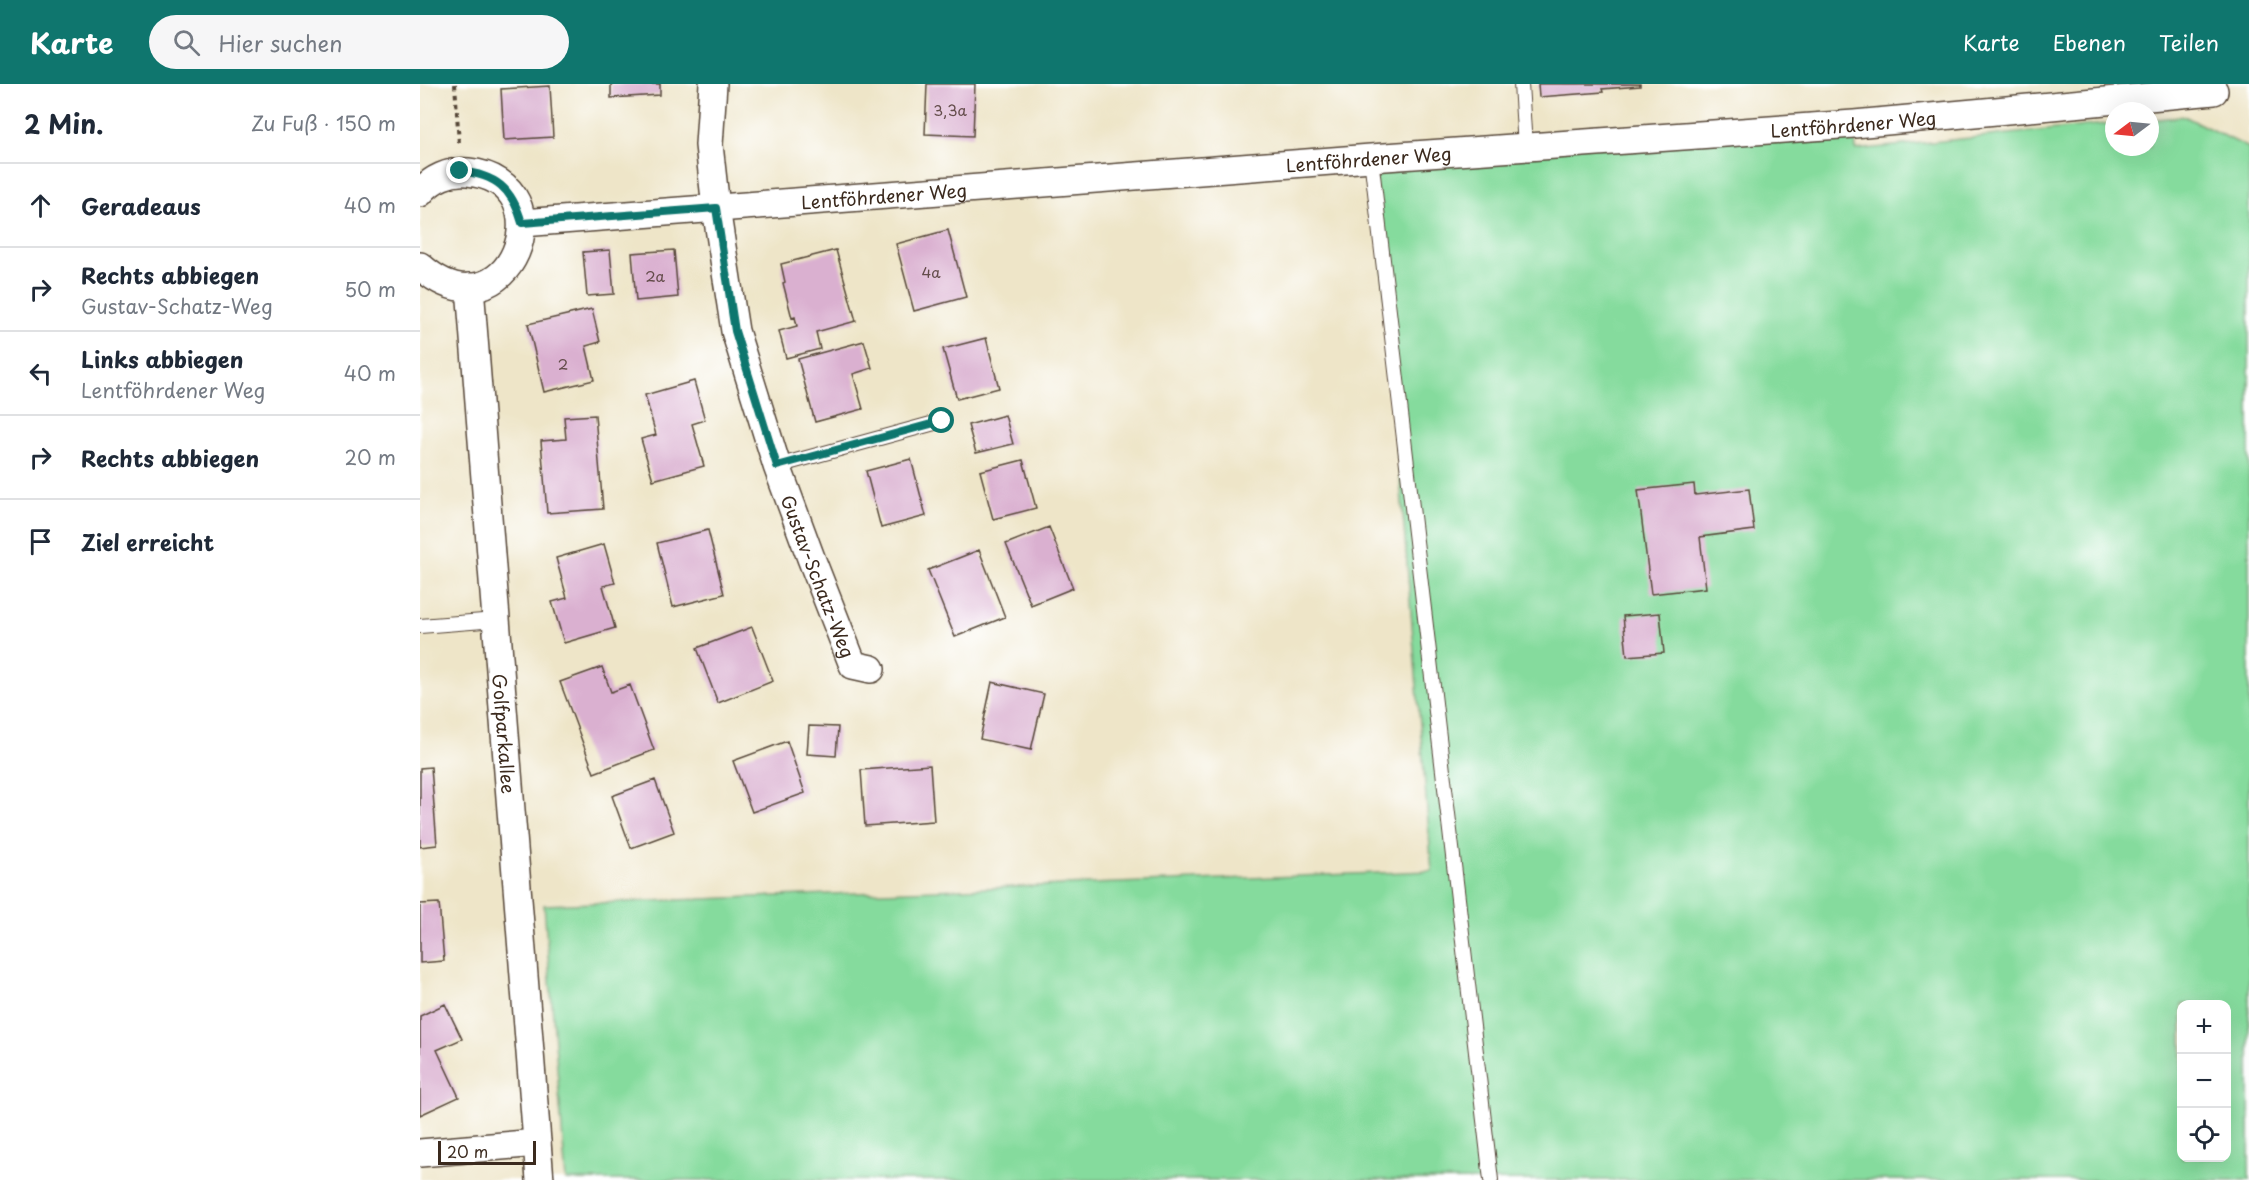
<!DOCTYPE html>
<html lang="de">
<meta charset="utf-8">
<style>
:root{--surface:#fff;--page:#f6f6f7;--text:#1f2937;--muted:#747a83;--line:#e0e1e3;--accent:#0f766e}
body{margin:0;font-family:"Playpen Sans",sans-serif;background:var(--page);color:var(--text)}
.controls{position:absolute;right:18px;bottom:18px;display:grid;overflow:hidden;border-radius:12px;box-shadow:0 6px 24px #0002}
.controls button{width:54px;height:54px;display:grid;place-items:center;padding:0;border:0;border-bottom:2px solid var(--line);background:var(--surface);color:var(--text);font:30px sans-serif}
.compass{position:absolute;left:1685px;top:18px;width:54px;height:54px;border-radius:50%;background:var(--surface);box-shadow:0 6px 24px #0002;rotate:254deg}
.scale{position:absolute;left:18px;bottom:15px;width:98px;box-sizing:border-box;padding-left:6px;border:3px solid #3b2a1e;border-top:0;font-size:16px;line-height:21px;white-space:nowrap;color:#3b2a1e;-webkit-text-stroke:4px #fff;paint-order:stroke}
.stop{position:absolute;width:18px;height:18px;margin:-14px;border:4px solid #0f766e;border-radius:50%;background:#fff}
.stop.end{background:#0f766e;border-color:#fff;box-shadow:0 2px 6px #0008}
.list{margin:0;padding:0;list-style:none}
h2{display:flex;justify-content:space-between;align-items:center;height:78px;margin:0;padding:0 24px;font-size:26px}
h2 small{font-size:20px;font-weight:400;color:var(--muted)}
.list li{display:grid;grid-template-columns:39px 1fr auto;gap:18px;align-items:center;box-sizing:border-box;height:84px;padding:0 24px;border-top:2px solid var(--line)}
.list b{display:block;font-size:22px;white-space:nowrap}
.list p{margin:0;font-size:20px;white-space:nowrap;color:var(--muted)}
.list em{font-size:20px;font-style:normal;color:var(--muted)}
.icon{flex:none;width:33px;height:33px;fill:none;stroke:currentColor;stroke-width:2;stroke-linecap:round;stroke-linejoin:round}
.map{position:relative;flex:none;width:1829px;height:1096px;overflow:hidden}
header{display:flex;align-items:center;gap:36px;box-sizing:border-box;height:84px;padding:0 30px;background:var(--accent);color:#fff}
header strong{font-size:28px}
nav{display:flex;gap:33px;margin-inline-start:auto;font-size:21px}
.search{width:420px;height:54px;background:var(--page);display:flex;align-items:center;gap:15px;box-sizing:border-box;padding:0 21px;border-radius:33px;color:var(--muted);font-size:22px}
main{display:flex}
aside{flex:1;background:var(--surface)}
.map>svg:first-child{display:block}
</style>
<header>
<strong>Karte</strong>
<div class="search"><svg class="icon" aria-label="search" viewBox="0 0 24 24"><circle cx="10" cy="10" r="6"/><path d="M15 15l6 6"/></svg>Hier suchen</div>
<nav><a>Karte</a><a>Ebenen</a><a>Teilen</a></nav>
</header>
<main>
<aside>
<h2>2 Min.<small>Zu Fuß · 150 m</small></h2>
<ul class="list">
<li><svg class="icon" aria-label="ahead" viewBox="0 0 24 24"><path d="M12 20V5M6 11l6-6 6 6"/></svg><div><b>Geradeaus</b></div><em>40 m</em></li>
<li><svg class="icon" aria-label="right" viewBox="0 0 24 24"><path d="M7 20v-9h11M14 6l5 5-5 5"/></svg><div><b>Rechts abbiegen</b><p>Gustav-Schatz-Weg</p></div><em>50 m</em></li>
<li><svg class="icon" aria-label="left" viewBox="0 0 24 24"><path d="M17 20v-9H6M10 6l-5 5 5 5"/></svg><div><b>Links abbiegen</b><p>Lentföhrdener Weg</p></div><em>40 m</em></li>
<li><svg class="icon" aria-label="right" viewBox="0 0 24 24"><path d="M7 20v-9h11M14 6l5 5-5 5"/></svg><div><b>Rechts abbiegen</b></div><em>20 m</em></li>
<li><svg class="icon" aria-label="arrive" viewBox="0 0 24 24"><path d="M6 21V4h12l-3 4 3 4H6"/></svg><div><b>Ziel erreicht</b></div></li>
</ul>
</aside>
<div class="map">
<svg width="1829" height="1096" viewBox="0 0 1829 1096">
<rect width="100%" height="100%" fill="#fff"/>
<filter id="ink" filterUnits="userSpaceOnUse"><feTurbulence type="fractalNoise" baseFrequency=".0167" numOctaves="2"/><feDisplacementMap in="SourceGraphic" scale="12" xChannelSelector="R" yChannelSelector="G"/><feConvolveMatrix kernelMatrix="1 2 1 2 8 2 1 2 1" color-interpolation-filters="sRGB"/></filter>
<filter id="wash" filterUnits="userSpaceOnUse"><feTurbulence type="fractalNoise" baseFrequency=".008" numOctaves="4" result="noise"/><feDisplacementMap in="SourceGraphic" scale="24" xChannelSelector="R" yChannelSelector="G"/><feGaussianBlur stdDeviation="1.35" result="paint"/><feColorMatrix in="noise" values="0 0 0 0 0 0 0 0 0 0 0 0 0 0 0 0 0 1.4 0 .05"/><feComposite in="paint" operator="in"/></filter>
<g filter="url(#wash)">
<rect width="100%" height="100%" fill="#eee5c8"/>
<path fill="#85db9d" stroke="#60825e" stroke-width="1.5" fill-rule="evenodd" d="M1764,32l65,32v1032h-1683l-22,-275 888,-34 -58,-713 480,-34 2,26 258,-27v24h36v-27zM1762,920h44v154h-44z"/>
<g id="blocks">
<path fill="#dab0d0" d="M191,0h49v11l-49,3z
M507,0h48l-2,52 -48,-2z
M1118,0h102v2l-38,3 1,3 -64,5z
M130,2l3,51 -49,3 -3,-51z
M528,146l18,67 -52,14 -18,-67z
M190,166l4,44 -27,2 -4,-44z
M254,166l4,47 -42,4 -4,-48z
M416,166l20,71 -40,11 4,17 -34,9 -7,-27 18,-5 -2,-9 -3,1 -9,-35 2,-1 -4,-18z
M172,225l8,33 -14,4 8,34 -50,12 -16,-68z
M566,254l13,50 -42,11 -14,-50z
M444,257l8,27 -19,6 10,35 -48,13 -17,-63z
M274,297l11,39 -13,4 12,42 -51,14 -12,-41 15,-4 -11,-40z
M175,331l8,94 -56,4 -6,-72 25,-2 -2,-22z
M585,331l8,29 -37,9 -8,-28z
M491,375l15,57 -45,12 -15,-57z
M603,376l13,48 -43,11 -13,-48z
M1274,400l1,11 54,-6 5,41 -54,7 6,51 -55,6 -13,-104z
M629,443l24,61 -42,17 -25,-61z
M288,446l16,64 -51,13 -16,-64z
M184,460l11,39 -12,3 12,42 -51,15 -12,-41 15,-4 -11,-40z
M559,466l26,67 -50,20 -27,-67z
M1240,529l4,40 -37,3 -4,-40z
M332,543l21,54 -55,22 -21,-55z
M182,583l9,25 19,-7 24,65 -60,23 -34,-91z
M572,598l52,12 -13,56 -51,-11z
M389,642l29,1 -2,29 -29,-2z
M367,657l18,52 -53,19 -19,-51z
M510,681l4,56 -69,5 -4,-56z
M11,683l6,78 -17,2v-79z
M235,696l19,52 -43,16 -19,-52z
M19,819l5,58 -24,2v-59z
M25,920l17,35 -25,11 22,47 -39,18v-99z"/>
</g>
</g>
<g filter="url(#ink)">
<use href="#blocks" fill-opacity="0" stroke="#564638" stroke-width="1.5"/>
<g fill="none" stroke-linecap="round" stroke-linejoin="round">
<g stroke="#564638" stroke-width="16">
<path id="service" d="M1101,0l4,63
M951,74l120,1022
M357,382l165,-45
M0,542l76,-6"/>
</g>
<g stroke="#564638" stroke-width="30">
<g id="minor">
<path id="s1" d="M293,0l-4,61 7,63 19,123 42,135 34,92 42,107 18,4"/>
<path d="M0,109c11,-14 30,-23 48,-21 103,10 40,173 -48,94"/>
<path id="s2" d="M102,139l849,-65 483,-34 360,-33"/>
<path id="s3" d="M50,203l70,893"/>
<path d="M0,1069l117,-10"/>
</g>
</g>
<path stroke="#564638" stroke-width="4" stroke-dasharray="4.5 4.5" stroke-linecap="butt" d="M35,0l4,60"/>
<use href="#service" stroke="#fff" stroke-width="14"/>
<use href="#minor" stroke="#fff" stroke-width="27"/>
</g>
</g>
<g fill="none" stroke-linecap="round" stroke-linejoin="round" filter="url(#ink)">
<path stroke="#0f766e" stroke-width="8" d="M40,87c36,4 52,17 62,52l194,-15 19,123 42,135 165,-45"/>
</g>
<g text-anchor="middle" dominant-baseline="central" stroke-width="6" stroke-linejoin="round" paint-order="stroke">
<g font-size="15" fill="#634c4a">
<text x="530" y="25">3,3a</text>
<text x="511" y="187">4a</text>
<text x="235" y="191">2a</text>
<text x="143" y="279">2</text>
</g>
<g font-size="18" fill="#3b2a1e" stroke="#fff">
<text stroke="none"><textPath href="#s2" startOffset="1335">Lentföhrdener Weg</textPath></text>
<text stroke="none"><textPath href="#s2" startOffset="849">Lentföhrdener Weg</textPath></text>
<text stroke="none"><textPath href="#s2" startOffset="363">Lentföhrdener Weg</textPath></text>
<text stroke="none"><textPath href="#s1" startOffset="508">Gustav-Schatz-Weg</textPath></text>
<text stroke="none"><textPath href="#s3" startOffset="448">Golfparkallee</textPath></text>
</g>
</g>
</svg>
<div class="controls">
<button>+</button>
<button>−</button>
<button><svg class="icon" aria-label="locate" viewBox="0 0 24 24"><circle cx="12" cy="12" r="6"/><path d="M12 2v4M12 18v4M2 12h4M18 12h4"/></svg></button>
</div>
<svg class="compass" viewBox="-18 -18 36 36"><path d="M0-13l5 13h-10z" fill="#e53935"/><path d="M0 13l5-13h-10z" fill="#747a83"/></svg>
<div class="scale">20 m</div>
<div class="stop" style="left:522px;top:337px"></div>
<div class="stop end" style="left:40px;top:87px"></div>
</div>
</main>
